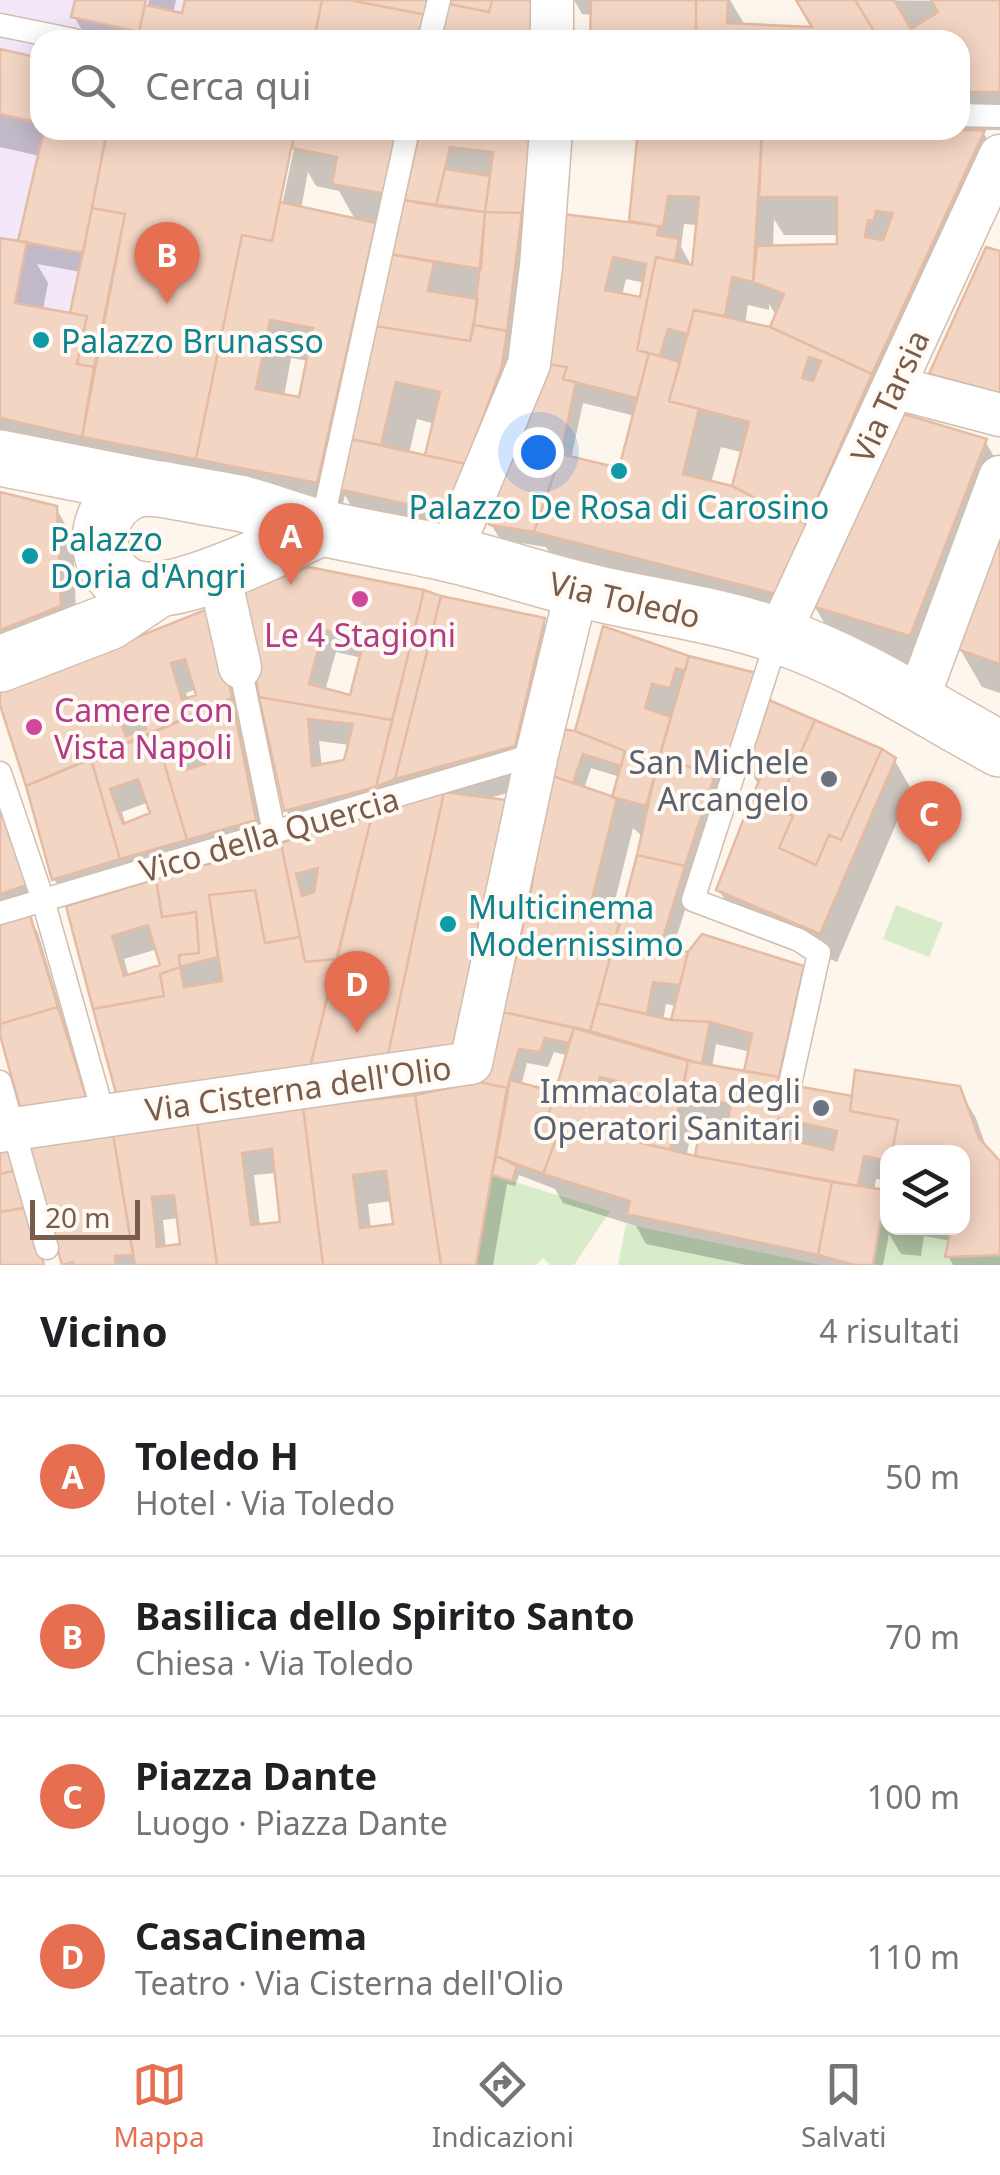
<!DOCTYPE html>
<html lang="it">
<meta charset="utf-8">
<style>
:root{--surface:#fff;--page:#f2f2f2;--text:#202124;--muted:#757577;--line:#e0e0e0;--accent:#e76f51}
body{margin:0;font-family:"Noto Sans",sans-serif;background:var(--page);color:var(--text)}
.controls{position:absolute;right:30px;bottom:30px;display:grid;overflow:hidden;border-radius:20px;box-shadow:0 5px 25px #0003}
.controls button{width:90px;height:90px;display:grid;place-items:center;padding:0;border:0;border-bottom:2px solid var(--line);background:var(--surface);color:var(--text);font:50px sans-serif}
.scale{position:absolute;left:30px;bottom:25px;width:110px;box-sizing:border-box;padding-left:10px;border:5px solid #7a5c4d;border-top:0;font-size:28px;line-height:35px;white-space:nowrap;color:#7a5c4d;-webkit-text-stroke:8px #fffaf3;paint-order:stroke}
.you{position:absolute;left:538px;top:452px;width:35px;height:35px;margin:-25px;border:8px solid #fff;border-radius:50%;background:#1a73e8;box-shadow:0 0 0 15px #1a73e833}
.badge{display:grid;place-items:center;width:65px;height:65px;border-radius:50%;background:var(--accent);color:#fff;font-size:32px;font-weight:700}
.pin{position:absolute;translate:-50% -82px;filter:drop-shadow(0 2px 5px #0008)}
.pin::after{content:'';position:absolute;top:52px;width:35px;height:30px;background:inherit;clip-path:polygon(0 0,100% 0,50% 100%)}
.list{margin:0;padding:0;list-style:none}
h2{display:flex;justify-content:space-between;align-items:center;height:130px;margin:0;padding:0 40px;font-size:42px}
h2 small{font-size:32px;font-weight:400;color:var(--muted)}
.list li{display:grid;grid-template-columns:65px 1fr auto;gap:30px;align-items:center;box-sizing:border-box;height:160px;padding:0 40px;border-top:2px solid var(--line)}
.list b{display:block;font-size:38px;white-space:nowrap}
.list p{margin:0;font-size:32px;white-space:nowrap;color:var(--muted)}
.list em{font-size:32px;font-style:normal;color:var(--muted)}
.icon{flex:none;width:55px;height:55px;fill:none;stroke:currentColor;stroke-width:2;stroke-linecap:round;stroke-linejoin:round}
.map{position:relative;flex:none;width:1000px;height:1265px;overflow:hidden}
.search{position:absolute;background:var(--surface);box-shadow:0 5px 25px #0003;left:30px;right:30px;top:30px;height:110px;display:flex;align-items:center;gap:25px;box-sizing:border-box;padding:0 35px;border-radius:30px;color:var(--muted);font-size:38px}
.sheet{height:770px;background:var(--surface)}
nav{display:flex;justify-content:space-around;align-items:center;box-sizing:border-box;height:140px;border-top:2px solid var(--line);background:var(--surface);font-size:28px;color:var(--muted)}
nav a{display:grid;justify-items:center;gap:5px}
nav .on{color:var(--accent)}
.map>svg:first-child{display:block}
</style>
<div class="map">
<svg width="1000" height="1265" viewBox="0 0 1000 1265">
<rect width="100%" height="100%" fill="#fdf6ec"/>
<path fill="#f3e8fa" d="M0,0h185l-3,13 -37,-8 -6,27 -10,-2 -3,10h-86v90h67l-30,234 17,3 -12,70 -82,-19z"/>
<path fill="#d8ecc9" d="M896,905l47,18 -14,34 -46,-18z
M492,1175l118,36 -36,54h-24l-7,-7 -7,7h-60z
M626,1224l195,41h-203z
M881,1225l70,3 -5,29 54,-2v10h-127z"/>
<path fill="#0003" fill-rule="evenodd" d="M77,0h67l-4,16 5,2 4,-18h27l-3,14 11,2 4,-16h377l-1,40h-477l-13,-24z
M574,0h156l16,27 70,3 -17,-30 201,1v129h-18l18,31 -178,419 163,-139 15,26v226l-18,-6 -22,-38 37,-113 -61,144 -95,-29 -29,-49 -14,30 -239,-62 -13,-23 -44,-7 -4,-4 -10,-17 53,-156 93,-137 -3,-6 10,-90 121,4 198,-4v-90h-367v-25l-11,-1zM774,219l10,16h55v12l-66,1zM684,224l14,1 -4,45 -13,-23zM626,279l19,4 -3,17 -20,-4zM769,304l8,13 -6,13 -26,-6 3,-19 21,5zM583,403l52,13 -14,55 -50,-12zM721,447l23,6 -10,36 -23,-6z
M0,52l40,8v70h253l-18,84 5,1 18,-85h105l-4,15 14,24 9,-39h134l-87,421 -106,-23 -18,-33 -6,25 -339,-69v-211l24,4 16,-88 -40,-9zM308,172l8,14 23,5 17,30 -55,-12zM375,225l25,5 -7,28zM37,264l44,8 -6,45 -32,-7 5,-27zM291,358l18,3 -8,39 -17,-3zM417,419l18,5 -8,34 -18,-4z
M0,495l56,13 17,30 4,97 -77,31z
M309,569l234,51 22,39 -29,126 -54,15 -346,322 -67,-214 279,-83 -1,-5 -47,13 -14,-23zM336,652l26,6 -10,40 -27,-7zM319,741l31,4 -4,17 -24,5zM394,788l18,17 -24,8zM158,949l5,18 -34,10 -5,-18z
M231,638l37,205 -200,59 -14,-23 -54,-185zM197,689l3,8 -12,3 -2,-7zM149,802l4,13 -27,10 -4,-13z
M688,658l66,17 -24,94 -58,182 130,17 13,23 -23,105 62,3 104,-11 18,30 11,32 13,12v103h-47l-5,-9 3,-15 -27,-5 -3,20 -20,-2 -12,-20 -6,31h-137l-100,-21 -10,-18 -73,-23 -8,-14 -36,-14 -4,11 -8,-2 -14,81h-429l-31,-116 270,-39 112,-13 66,-14 25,-71 71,-278zM591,768l29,9 -6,23 -30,-11zM633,828l9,8 -21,88 -11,-3zM666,1004l11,2 -4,14 -10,1zM716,1044l35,8 -5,22 -34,-6zM554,1052l15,4 -12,39 -36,-9 6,-23 21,4zM695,1117l35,6 -3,13 -25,-4 -5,27 -11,-2zM888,1152h74v76h-74v-33l-14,-4 2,-12 12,1zM277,1173l6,51 -23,2 -6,-51zM393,1201l3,25 -25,3 -3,-25zM179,1218l4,29 -17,2 -3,-29z
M894,759l17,30 -74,173 -101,-43 -17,-29 40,-104 -9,-16z
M0,788l39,121 -39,12z
M29,918l9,15 55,183 -93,-87v-102z"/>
<path fill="#f3d5c3" stroke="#e6bba3" stroke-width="2.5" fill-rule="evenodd" d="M75,0h71l-7,32 -68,-15z
M185,0h137l-8,40h-188l3,-10 10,2 6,-27 37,8z
M322,0h27l78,15 -6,25h-107z
M349,0h81l-3,15z
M450,0h42l-3,12 -40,-8z
M492,0h51l-4,40h-98l8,-36 40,8z
M591,0h105v40h-106z
M696,0h32l-1,23 85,4 -16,-27h59l19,31v9h-178z
M855,0h39l17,29 27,-17 -7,-12h69v92h-40v-52h-86v-9z
M0,49l40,9v65l-40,-9z
M44,130h30l32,7 -23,116 -65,-12z
M107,130h188l-23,111 -30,-6 -46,224 -114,-22 43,-223 -33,-6z
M295,130h78l-1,3 27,6 -13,55 -54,-10 5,-27 -45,-9z
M420,130h112l-10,83 -37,-1 8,-60 -43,-5 -14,59 -32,-6z
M638,130l124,1 -9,151 -21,-5 -7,39 -31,-6 -6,24 -20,-5 -8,27 -23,-6 19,-93 36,8 7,-68 -31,-1 -5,31 -34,-6z
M985,130l-113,244 -102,-47 14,-33 -31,-12 4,-36 80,-2v-47h-78l3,-66zM876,211l17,2 -10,27 -18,-3 3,-17 6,1z
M445,169l45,7 -5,36 -49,-6z
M404,200l81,12 -4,57 -91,-15z
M280,202l96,21 -59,260 -121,-24 46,-224 30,6zM270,320l43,8 -14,69 -43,-8z
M92,208l33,6 -31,153 -17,-3 10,-48 -17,-3z
M485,212l37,1 -15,118 -33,-6z
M563,214l96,12 -2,9 22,4 -4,22 -19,-4 -19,93 12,3 -12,45 -74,-19 4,-12 -29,-4zM613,257l33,7 -6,33 -35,-7z
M0,238l27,4 -12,61 72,13 -10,48 17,3 -12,70 -82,-19z
M986,247l14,4v142l-71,-19z
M390,254l44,8 -6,29 50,8 -8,42 -95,-15z
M694,310l76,17 102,47 -66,150 -74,-38 17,-64 -80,-21zM809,357l12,4 -8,20 -11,-3z
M474,325l33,6 -5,35 -36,98 -41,-9 15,-63 -44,-10 -15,63 -30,-6 24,-113 95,15z
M649,353l31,9 -11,39 30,8 -16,65 49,12 74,38 -29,70 -243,-62 27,-78 58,14z
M538,363l29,4 -4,12 13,3 -15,72 -47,-10z
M904,414l83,25 -77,197 -98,-30z
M351,439l115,25 -19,49 -109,-24z
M514,444l47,10 -27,78 -44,-7 -5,-5z
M0,492l57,14 4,100 -61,24z
M1000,517v147l-43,-15z
M309,567l115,23 -32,130 -133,-23 -18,-106zM323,630l41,10 -14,55 -41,-11z
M424,590l17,6 -46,183 -19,8z
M441,596l104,22 -30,128 -120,33z
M215,606l17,92 -206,88 -26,-81v-13zM185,659l11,36 -14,5 -11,-37zM138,707l8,22 -20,7 -8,-21z
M603,626l86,30 -4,15 -9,-3 -6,20 -18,-4 -7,24 26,9 -25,89 -34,-9 13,-46 -50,-20z
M689,656l67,17 -26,84 -9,-2 -6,20 -56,-18z
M259,697l133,23 -16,67 -92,24zM308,719l45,5 -9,36 -32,6z
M232,698l24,122 -69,20 -32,-108zM199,745l6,19 -20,6 -6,-19z
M769,700l46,20 -39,89 -25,-9 10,-24 -14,-6z
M815,720l67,29 -41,91 -12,-5 -13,30 -37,-17 14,-32 -17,-7z
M556,728l19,3 50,20 -4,15 -38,-12 -10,29 -23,-8z
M155,732l32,108 -67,19 -29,-100zM138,779l12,34 -27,11 -13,-35z
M882,749l14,9 -76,176 -104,-44 35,-90 42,16 -14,32 37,17 13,-30 12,5z
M659,757l56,18 -30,91 -48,-11z
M91,759l29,100 -68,21 -26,-94z
M550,775l67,23 -28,113 31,11 -30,109 -87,-19 27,-116z
M444,792l62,8 -53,248 -65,7z
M444,792l-56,263 -78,12 62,-252z
M0,800l27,85 -27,9z
M372,815l-35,144 -32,3 -24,-119zM318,868l-4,24 -12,4 -6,-22z
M281,843l19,94 -35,6 -10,-53 -46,5 9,62 -38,10 -1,-12 20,-2 -3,-41 -34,5 -6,-38z
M637,855l48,11 -25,82 -45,-9z
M156,879l6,38 34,-5 3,41 -20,2 1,12 -20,7 4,22 -71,13 -27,-103zM148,925l12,40 -36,11 -12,-40z
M255,890l10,53 35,-6 5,25 32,-3 -27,108 -194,26 -23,-84 71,-13 -4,-22 20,-7 4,20 38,-6 -13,-86z
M30,915l28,92 -58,17v-100z
M702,934l102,32 -25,111 -35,-6 8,-37 -42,-12 -39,-2 17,-68z
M615,939l73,13 -8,33 -27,-3 -6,32 -49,-11z
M598,1003l73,17 39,2 -8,42 -112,-33z
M58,1007l29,93 -66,11 -21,-76v-11z
M503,1012l71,16 -5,15 -24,-5 -5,14 -21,-3 -12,39 -28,-6z
M574,1028l114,33 -18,89 -108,-27 -14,-7zM600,1077l21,5 -5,19 -21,-5z
M688,1061l91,16 -3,13 24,5 2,-8 50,9 -2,15 48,9 -6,32h-4v9l-24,-5 -6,30 -163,-30 5,-27 25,4 6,-29 -49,-9zM779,1118l58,13 -4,19 -59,-14z
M855,1070l105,16 19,52 21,23v94l-55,2 6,-29h11v-76h-70l6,-32 -48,-9z
M510,1080l45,12 -7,24 14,7 -19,51 -47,-18z
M479,1082l28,6 -31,177h-35l-26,-170z
M415,1095l26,170h-118l-20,-158zM386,1171l7,53 -33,4 -7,-53z
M303,1107l20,158h-106l-20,-144zM272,1149l8,73 -29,3 -9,-72z
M197,1121l20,144h-82l-22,-131zM174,1195l6,49 -23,3 -5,-50z
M562,1123l133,33 137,26 -14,73 -191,-41 3,-13 -87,-27z
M113,1134l20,121 -18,1 1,9h-42l-1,-3 -11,3 -32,-118z
M12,1149l6,21 -18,4v-23z
M496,1156l21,10 -5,15 -20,-6z
M18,1170l11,37 -29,5v-38z
M832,1182l54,8 -13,75h-18l-37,-10z
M29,1207l15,58h-44v-53z"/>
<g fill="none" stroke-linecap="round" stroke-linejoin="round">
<g stroke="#d1beb0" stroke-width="25">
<path id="lane" d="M0,25l74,15
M429,40l10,-40
M960,115l40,1
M321,528l87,-398
M778,636l-85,264 106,40 20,13 -29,131
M240,667l34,165
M0,773l43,127 61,216
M0,913l537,-159
M0,1082l47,166"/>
</g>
<g stroke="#d1beb0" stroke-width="45">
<path id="street" d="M552,0v40
M893,387l107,28
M450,554l79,-190 12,-98 10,-136
M219,574l21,93
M778,636l222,-480
M917,701l83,-224
M0,1131l471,-68 66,-309 40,-165"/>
</g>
<g stroke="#d6c0b0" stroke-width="58">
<path id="secondary" d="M0,458l152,30
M321,528c-41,18 -158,81 -198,55 -37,-24 -27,-84 16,-94 15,-3 30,2 45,4 20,4 40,7 59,11 27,7 53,18 80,24 42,10 84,16 126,26 49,11 96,28 146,39 60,14 125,22 184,43 79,27 147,73 221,113
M0,664l109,-42 48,-32"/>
</g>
<use href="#lane" stroke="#fff" stroke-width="22"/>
<use href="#street" stroke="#fff" stroke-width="42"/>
<use href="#secondary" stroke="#fff" stroke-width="55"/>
</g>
<g fill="#0f9aa8" stroke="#fffaf3" stroke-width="4">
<circle cx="41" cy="340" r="10"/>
<circle cx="619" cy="471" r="10"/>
<circle cx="30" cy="556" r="10"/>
<circle cx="448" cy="924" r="10"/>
</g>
<g fill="#d1479c" stroke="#fffaf3" stroke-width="4">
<circle cx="360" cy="599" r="10"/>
<circle cx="34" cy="727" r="10"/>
</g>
<g fill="#6b7280" stroke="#fffaf3" stroke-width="4">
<circle cx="829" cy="779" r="10"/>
<circle cx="821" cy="1108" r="10"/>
</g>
<g text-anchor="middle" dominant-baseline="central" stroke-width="8" stroke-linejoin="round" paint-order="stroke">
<g font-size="32" fill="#0d838f" stroke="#fffaf3" text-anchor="start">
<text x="61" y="340">Palazzo Brunasso</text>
<text x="619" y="506" text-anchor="middle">Palazzo De Rosa di Carosino</text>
<text x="50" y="538">Palazzo<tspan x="50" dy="37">Doria d'Angri</tspan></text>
<text x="468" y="906">Multicinema<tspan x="468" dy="37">Modernissimo</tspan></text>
</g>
<g font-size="32" fill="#7a5c4d" stroke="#fffaf3">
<text transform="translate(889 396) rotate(-65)">Via Tarsia</text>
<text transform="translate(625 599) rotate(13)">Via Toledo</text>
<text transform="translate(269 834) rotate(-16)">Vico della Quercia</text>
<text transform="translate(298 1088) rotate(-8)">Via Cisterna dell'Olio</text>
</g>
<g font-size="32" fill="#b23c85" stroke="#fffaf3">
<text x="360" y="634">Le 4 Stagioni</text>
<text x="54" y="709" text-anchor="start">Camere con<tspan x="54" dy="37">Vista Napoli</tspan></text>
</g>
<g font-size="32" fill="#5b616d" stroke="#fffaf3" text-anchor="end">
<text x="809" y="761">San Michele<tspan x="809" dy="37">Arcangelo</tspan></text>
<text x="801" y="1090">Immacolata degli<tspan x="801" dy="37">Operatori Sanitari</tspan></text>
</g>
</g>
</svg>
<div class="controls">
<button><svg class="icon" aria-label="layers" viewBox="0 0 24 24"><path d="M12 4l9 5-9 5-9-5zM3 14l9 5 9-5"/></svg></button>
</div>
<div class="scale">20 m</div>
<div class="you"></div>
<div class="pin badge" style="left:291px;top:585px">A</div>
<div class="pin badge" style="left:167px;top:304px">B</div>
<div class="pin badge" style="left:929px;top:863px">C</div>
<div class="pin badge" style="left:357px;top:1033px">D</div>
<div class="search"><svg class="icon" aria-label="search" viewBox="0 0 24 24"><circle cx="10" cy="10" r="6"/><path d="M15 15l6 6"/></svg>Cerca qui</div>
</div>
<section class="sheet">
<h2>Vicino<small>4 risultati</small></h2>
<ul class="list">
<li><span class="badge">A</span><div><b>Toledo H</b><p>Hotel · Via Toledo</p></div><em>50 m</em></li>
<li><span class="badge">B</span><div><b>Basilica dello Spirito Santo</b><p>Chiesa · Via Toledo</p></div><em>70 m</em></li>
<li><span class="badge">C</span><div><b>Piazza Dante</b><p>Luogo · Piazza Dante</p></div><em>100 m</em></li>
<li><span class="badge">D</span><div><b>CasaCinema</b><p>Teatro · Via Cisterna dell'Olio</p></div><em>110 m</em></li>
</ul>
</section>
<nav>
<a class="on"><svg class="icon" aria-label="map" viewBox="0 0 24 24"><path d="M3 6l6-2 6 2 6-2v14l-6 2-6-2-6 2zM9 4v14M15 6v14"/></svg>Mappa</a>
<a><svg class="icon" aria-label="directions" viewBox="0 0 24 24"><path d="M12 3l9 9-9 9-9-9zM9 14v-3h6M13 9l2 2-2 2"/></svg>Indicazioni</a>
<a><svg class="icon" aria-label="saved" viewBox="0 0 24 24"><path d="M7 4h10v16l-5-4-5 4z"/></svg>Salvati</a>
</nav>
